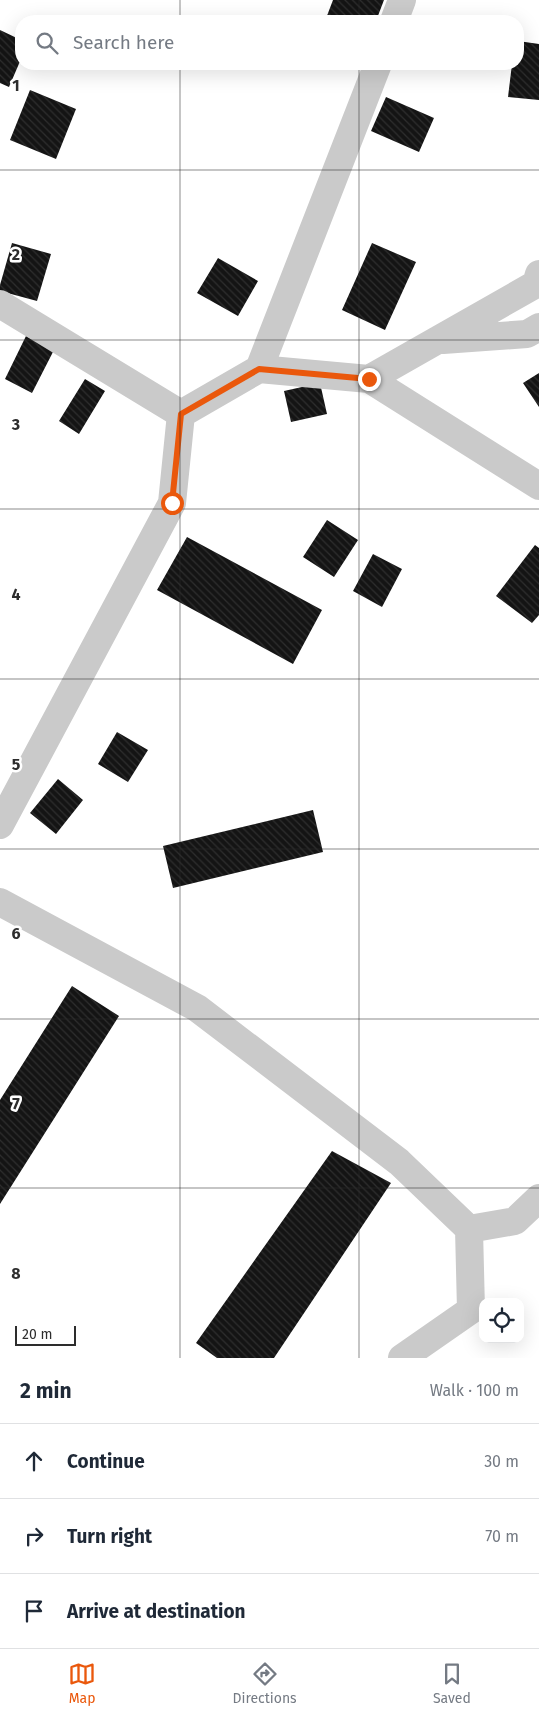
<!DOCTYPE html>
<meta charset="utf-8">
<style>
:root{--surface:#fff;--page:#f6f6f7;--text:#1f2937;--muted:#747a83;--line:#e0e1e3;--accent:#ea580c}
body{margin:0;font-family:"Fira Sans",sans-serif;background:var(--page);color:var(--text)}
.controls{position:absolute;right:15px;bottom:15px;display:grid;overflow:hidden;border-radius:10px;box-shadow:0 5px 20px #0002}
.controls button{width:45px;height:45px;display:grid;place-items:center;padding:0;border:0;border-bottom:1px solid var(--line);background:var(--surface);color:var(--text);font:25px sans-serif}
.scale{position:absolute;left:15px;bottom:12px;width:61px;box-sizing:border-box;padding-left:5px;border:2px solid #2d2d2d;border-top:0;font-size:14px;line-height:18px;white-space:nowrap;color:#2d2d2d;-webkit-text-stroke:4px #fff;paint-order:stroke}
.stop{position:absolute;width:15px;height:15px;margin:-11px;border:4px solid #ea580c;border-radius:50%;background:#fff}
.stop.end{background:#ea580c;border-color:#fff;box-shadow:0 1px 5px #0008}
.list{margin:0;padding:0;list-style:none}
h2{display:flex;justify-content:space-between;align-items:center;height:65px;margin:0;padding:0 20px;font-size:21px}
h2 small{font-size:16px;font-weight:400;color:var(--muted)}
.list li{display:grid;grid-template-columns:32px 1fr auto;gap:15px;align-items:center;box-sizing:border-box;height:75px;padding:0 20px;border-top:1px solid var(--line)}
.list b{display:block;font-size:19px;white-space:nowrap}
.list em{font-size:16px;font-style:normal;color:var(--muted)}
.icon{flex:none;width:28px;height:28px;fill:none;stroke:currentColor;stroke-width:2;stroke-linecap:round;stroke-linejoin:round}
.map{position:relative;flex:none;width:539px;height:1358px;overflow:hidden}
.search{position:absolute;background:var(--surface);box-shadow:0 5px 20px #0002;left:15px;right:15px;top:15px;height:55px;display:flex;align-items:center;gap:12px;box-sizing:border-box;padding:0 18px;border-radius:20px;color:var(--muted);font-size:19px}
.sheet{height:290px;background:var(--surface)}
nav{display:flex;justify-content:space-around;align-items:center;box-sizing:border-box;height:70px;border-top:1px solid var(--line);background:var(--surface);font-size:14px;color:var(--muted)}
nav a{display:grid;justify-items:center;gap:2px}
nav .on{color:var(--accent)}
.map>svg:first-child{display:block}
</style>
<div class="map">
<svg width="539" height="1358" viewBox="0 0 539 1358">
<defs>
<pattern id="building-back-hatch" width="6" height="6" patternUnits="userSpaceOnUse" patternTransform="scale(1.25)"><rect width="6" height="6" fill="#141414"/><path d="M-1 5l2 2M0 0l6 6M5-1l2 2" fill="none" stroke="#2e2e2e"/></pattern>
</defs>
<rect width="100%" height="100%" fill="#fff"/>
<path fill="url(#building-back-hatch)" d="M333,0h51l-8,21h-51z
M0,30l21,10v19l-12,28 -9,-4z
M518,41l21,3v56l-31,-3 4,-33h6z
M30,90l46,19 -20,50 -46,-19z
M386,97l48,21 -15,34 -48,-21z
M12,243l39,11 -14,47 -37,-10v-6z
M372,243l44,19 -31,68 -43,-20z
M218,258l40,23 -20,35 -41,-23z
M26,336l28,14 -22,43 -27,-14z
M539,373v34l-16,-24z
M85,379l20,12 -26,43 -20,-13z
M320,383l7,31 -36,8 -7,-31z
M327,520l31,20 -24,37 -31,-20z
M187,537l135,73 -29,54 -136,-74z
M535,545l4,3v67l-7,8 -36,-27z
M373,554l29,15 -20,38 -29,-16z
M117,732l31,18 -20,32 -30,-18z
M58,779l25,21 -27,34 -26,-21z
M313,810l10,42 -150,36 -10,-42z
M72,986l47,30 -119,188v-104z
M332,1151l59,32 -117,175h-57l-21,-15z"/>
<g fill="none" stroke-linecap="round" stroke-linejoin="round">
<path stroke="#cacaca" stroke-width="28" d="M394,21l8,-21
M0,304l181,110
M443,340l84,-6 12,-7
M259,369l119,-305
M369,379l167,-95 3,-10
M0,825l172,-322 9,-89 78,-45 110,10 170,107
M0,902l197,106 202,154 70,67 46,-8 24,-23
M402,1358l69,-48 -2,-81"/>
</g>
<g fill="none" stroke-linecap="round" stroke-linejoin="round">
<path stroke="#ea580c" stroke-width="6" d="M172,503l9,-89 78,-45 110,10"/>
</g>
<path fill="none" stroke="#2d2d2d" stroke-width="1" stroke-opacity="0.55" d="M180,0v21M359,0v21M180,64v1294M359,64v1294M0,170h539M0,340h539M0,509h539M0,679h539M0,849h539M0,1019h539M0,1188h539"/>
<g font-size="16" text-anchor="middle" font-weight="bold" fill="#2d2d2d" stroke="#fff" stroke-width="5" stroke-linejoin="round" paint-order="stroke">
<text x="16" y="91">1</text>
<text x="16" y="260">2</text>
<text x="16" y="430">3</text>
<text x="16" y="600">4</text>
<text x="16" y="770">5</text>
<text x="16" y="939">6</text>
<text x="16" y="1109">7</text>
<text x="16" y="1279">8</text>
</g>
</svg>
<div class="controls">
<button><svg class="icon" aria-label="locate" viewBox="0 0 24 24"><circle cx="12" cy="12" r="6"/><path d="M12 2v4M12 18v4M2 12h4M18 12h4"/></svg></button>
</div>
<div class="scale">20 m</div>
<div class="stop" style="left:172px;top:503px"></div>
<div class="stop end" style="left:369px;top:379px"></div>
<div class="search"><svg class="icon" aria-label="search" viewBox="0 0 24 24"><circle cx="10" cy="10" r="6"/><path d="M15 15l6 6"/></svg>Search here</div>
</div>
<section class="sheet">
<h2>2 min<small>Walk · 100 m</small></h2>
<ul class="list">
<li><svg class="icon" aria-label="ahead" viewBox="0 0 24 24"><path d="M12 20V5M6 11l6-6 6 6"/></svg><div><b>Continue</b></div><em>30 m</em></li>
<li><svg class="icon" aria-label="right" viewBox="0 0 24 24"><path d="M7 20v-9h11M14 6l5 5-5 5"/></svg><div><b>Turn right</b></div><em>70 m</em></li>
<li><svg class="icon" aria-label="arrive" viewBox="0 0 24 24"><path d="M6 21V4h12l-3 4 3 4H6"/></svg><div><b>Arrive at destination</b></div></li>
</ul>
</section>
<nav>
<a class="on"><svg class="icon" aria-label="map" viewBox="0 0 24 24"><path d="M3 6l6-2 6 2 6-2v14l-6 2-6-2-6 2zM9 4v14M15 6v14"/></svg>Map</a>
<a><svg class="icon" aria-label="directions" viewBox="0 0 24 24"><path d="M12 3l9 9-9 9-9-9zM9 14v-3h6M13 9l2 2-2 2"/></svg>Directions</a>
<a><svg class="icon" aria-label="saved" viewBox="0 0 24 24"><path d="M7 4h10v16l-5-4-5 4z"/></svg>Saved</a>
</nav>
